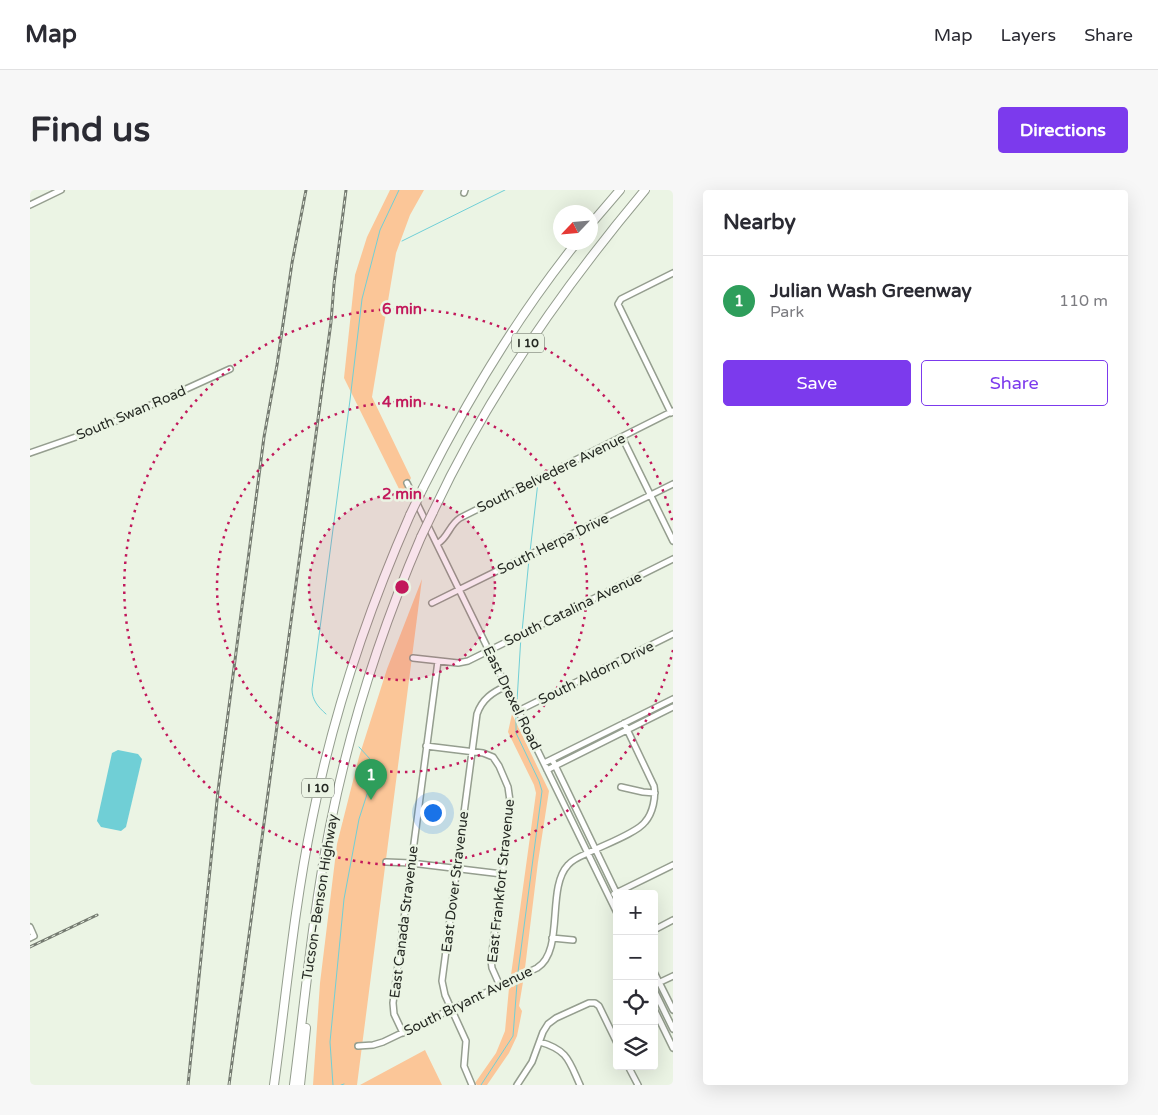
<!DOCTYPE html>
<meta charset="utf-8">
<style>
:root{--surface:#fff;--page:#f7f7f7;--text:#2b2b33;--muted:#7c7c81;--line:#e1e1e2;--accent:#7c3aed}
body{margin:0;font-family:"Varela Round",sans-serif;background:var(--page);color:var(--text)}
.controls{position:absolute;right:15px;bottom:15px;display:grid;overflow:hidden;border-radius:5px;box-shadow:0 5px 20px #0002}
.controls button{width:45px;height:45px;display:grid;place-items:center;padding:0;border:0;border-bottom:1px solid var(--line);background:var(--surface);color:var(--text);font:25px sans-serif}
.compass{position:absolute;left:523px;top:15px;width:45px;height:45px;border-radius:50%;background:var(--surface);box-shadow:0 5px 20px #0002;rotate:244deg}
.you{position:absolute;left:402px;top:622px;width:18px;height:18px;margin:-12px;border:4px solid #fff;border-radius:50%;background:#1a73e8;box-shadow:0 0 0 8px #1a73e833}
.badge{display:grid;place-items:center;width:32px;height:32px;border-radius:50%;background:var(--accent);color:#fff;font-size:16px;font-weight:700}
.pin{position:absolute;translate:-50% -41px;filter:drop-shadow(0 1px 2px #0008)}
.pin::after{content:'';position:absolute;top:26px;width:18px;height:15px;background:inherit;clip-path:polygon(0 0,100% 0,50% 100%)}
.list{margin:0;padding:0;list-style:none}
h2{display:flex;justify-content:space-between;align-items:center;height:65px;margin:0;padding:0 20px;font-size:21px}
h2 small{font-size:16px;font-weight:400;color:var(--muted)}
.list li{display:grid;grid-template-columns:32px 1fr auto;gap:15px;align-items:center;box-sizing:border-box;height:90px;padding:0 20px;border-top:1px solid var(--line)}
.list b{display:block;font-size:19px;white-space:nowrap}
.list p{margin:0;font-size:16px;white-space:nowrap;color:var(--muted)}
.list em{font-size:16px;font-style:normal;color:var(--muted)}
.actions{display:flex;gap:10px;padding:15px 20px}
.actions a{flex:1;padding:11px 0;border:1px solid var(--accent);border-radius:5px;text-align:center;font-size:18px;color:var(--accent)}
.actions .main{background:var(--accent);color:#fff}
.icon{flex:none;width:28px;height:28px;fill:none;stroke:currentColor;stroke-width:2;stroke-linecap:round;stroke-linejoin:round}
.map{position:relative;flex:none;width:643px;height:895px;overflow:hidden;border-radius:5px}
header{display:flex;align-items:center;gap:30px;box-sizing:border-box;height:70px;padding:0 25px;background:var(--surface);border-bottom:1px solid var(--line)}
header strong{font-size:24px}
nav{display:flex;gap:28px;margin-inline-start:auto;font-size:18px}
.intro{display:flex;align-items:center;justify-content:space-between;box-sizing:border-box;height:120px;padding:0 30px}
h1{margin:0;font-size:35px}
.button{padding:12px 22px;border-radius:5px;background:var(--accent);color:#fff;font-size:18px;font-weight:700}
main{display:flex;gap:30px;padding:0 30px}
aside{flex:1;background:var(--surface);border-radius:5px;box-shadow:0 5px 20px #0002}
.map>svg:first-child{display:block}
</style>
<header>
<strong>Map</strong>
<nav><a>Map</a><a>Layers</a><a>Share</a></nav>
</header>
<div class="intro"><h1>Find us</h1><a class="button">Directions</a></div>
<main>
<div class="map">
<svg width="643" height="895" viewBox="0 0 643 895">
<rect width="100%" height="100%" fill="#ebf4e4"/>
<path fill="#fbc698" d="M360,0h34l-14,25 -14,38 -24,144 39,81 -9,17 -58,-117 11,-103 12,-38z
M392,389l-65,506h-44l7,-102 17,-139 22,-87 28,-88z
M482,524l37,77 -11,71 -13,106 -14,7 25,-182 -2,-8 -26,-53z
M493,792l-4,24 3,5 -5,25 -8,17 -22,32h-10l-2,-2 21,-30 9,-22 4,-43z
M395,860l17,35h-82z"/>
<path fill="#70cfd6" d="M88,560l20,4 4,5 -16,68 -5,4 -20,-4 -4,-6 15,-68z"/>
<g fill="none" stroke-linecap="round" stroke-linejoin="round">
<path stroke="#70cfd6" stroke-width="1" d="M372,51l103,-51
M500,362l8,-70
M492,442l7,-73
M487,511l4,-65
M486,523v20l23,48 3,10 -24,181
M296,524c-8,-7 -14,-14 -14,-25l38,-289 12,-101 18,-69 19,-40
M303,895l-3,-43 14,-143 15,-80 12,-37 2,-15 -3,-8 -11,-12
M311,895l3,-1
M451,895l32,-49 4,-52"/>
<g stroke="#959e8f" stroke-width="8">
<path id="minor" d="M434,3l1,-3
M0,15l31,-15
M641,223l-53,-109 3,-5 52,-26
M592,247l51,104
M0,263l66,-23 134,-61
M377,293l210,430
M407,354c11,-6 12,-19 23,-26l213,-107
M402,413l241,-119
M383,468l45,5 10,-2 205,-102
M488,521l155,-77
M396,556l57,7 10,4 6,9 9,21 3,21 -20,152 1,8 8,18
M522,569l65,135
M514,573l129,-64
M517,580l126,-63
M591,597l22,5 12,1
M356,672l25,1 91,11
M584,704l59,-29
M0,737l4,9 -4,2
M624,740l19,-10
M522,748l21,2
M624,782l19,38
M624,795l19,-9
M624,800l19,39
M624,819l19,39
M373,843l-9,-19 -1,-11 45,-342
M510,852c28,8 29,19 40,43
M328,856l15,-1 10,-3 154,-74c28,-17 9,-80 31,-103 5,-6 13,-9 20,-12 13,-7 49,-20 57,-31 8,-9 11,-25 9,-36l-30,-63
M598,876l10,19
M442,895l-8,-19 2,-25 -21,-46 -3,-14 35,-267c5,-15 16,-22 29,-28
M487,895l15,-23 11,-30 5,-8 8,-6 33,-15h6l4,3 18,37"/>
</g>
<g stroke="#959e8f" stroke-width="10">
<path id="highway" d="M560,35l30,-35
M393,298c43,-86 93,-170 154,-246
M403,322c55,-118 129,-223 212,-322
M244,895c12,-88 20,-178 38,-265 21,-106 55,-207 98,-305
M264,895c11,-86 19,-174 36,-259 20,-100 51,-196 91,-289
M270,895l6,-57"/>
</g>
<use href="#minor" stroke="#fff" stroke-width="5"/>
<use href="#highway" stroke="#fff" stroke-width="8"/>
<g stroke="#757b71" stroke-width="3">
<path id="rail" d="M0,757l67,-32
M158,895l30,-294 46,-354 13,-72 15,-102 14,-73
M199,895l102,-763 3,-38 12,-94"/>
</g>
<use href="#rail" stroke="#ebf4e4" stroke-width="1" stroke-dasharray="4" stroke-linecap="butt"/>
<g stroke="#959e8f" stroke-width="10" stroke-linecap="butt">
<path id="highway-bridge" d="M380,325l13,-27
M391,347l12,-25"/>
</g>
<use href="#highway-bridge" stroke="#fff" stroke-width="8"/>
</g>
<circle cx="372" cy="397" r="93" fill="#c2185b" fill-opacity=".12"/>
<g fill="none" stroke="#c2185b" stroke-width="2.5" stroke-dasharray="2.5 5">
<circle cx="372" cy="397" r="93"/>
<circle cx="372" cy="397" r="185"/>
<path d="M643 460A278 278 0 1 1 643 334"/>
</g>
<g text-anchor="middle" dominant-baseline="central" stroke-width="5" stroke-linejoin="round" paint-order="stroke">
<g fill="#ebf4e4" stroke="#60665d" stroke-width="1">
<rect x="482" y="143.5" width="32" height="19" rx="4"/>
<rect x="272" y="588.5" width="32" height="19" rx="4"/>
</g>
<g font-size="12" font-weight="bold" fill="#252923">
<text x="498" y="153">I 10</text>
<text x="288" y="598">I 10</text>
</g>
<g font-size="14" fill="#252923" stroke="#ebf4e4">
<text transform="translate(101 223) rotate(-23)">South Swan Road</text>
<text transform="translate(521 283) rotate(-26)">South Belvedere Avenue</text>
<text transform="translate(523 354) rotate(-26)">South Herpa Drive</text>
<text transform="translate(543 419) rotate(-26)">South Catalina Avenue</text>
<text transform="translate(566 483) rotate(-26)">South Aldorn Drive</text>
<text transform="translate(482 508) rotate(64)">East Drexel Road</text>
<text transform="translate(471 691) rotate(-84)">East Frankfort Stravenue</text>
<text transform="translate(425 692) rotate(-83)">East Dover Stravenue</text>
<text transform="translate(290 707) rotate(-81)">Tucson–Benson Highway</text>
<text transform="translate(374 732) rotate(-83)">East Canada Stravenue</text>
<text transform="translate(438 811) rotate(-26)">South Bryant Avenue</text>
</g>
</g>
<circle cx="372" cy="397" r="8" fill="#c2185b" stroke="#ebf4e4" stroke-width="2.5"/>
<g font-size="15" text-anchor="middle" font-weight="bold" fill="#c2185b" stroke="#ebf4e4" stroke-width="5" stroke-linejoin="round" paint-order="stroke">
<text x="372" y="124">6 min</text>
<text x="372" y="217">4 min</text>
<text x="372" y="309">2 min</text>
</g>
</svg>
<div class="controls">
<button>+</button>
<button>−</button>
<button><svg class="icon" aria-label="locate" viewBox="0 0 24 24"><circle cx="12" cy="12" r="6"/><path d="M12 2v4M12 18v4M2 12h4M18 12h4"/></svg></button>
<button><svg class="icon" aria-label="layers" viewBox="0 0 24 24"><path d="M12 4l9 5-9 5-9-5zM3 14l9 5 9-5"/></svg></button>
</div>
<svg class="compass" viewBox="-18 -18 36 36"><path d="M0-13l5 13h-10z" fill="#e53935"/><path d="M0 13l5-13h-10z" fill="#7c7c81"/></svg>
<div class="you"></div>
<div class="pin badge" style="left:341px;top:610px;background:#2e9e5b">1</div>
</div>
<aside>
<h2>Nearby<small></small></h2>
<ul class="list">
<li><span class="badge" style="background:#2e9e5b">1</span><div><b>Julian Wash Greenway</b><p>Park</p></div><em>110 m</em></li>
</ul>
<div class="actions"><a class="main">Save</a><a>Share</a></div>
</aside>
</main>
